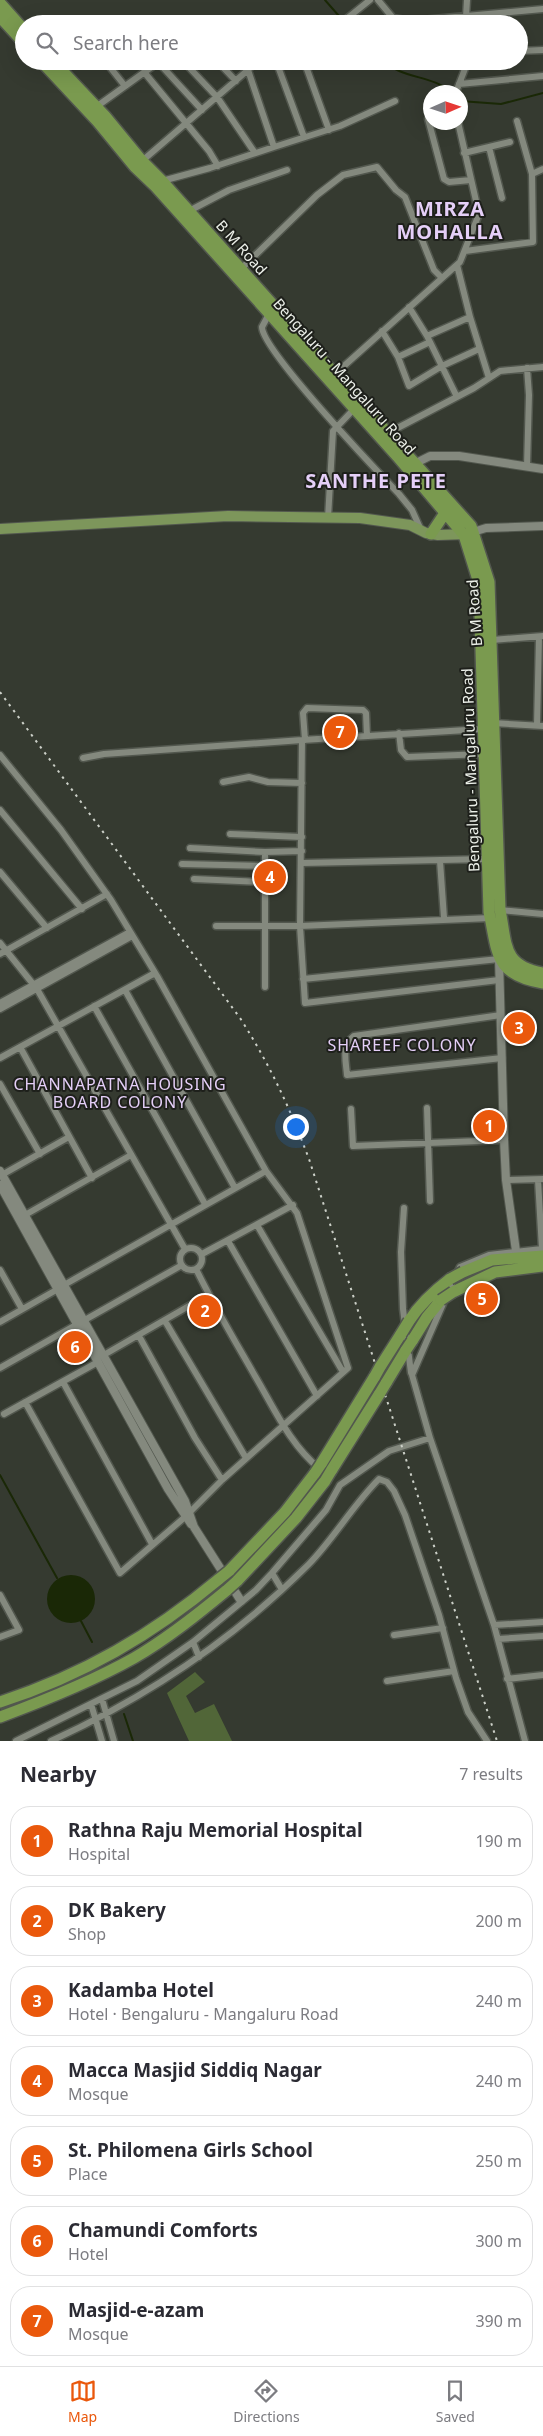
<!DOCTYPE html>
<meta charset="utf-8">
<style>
:root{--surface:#fff;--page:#f7f7f7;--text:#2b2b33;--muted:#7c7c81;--line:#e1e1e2;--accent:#ea580c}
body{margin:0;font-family:"Noto Sans",sans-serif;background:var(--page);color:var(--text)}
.compass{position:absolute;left:423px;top:85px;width:45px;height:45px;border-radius:50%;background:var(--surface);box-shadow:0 5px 20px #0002;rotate:87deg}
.you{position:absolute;left:295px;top:1126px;width:18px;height:18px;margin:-12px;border:4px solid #fff;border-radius:50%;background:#1a73e8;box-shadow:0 0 0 8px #1a73e833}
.badge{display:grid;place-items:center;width:32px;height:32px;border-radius:50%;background:var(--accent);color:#fff;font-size:16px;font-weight:700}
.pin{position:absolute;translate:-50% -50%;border:2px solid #fff;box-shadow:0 1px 5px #0006}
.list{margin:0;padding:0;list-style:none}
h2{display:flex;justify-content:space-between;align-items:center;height:65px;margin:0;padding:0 20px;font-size:21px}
h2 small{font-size:16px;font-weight:400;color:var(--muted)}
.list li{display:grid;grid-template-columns:32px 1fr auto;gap:15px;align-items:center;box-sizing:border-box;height:70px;margin:0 10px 10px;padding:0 10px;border:1px solid var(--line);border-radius:20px}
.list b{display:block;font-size:19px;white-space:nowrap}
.list p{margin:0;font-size:16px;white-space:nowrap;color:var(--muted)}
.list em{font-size:16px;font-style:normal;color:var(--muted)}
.icon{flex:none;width:28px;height:28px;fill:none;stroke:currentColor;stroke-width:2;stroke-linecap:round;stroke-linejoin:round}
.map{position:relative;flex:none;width:543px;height:1741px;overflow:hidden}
.search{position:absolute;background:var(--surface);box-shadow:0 5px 20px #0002;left:15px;right:15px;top:15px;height:55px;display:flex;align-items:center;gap:12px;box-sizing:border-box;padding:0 18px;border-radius:28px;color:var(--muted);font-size:19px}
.sheet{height:625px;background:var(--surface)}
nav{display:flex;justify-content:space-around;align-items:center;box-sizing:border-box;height:70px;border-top:1px solid var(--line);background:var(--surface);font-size:14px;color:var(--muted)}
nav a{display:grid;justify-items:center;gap:2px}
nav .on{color:var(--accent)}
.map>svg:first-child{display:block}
</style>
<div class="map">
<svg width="543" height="1741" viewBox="0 0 543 1741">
<rect width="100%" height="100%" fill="#353a30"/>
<path fill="#516638" d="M195,1672l10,10 -19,14 9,17 19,-9 18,37h-43l-22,-48z"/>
<path fill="#1a2806" d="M47 1599a24 24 0 1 1 48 0a24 24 0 1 1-48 0Z"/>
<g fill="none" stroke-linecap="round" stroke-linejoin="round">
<path stroke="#1a2806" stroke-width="2" d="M325,0l21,24
M384,61c18,18 48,14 67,31
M460,101l41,3 42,-11
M0,1475l57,103
M81,1621l11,21
M124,1714l9,27"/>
<g stroke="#52574e" stroke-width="9">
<path id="minor" d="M378,0l15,18 18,3 132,-12
M340,24l30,-24
M462,24l4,-7 1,-17
M519,51l24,-1
M183,61l34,36 38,56
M217,61l19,20
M276,61l28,76
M304,61l25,69
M158,62l44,48
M109,66l16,20
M248,70l8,-9
M144,72l65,79 9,15
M459,84l84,-8
M456,92l12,-31
M96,107l64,-46
M428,119l16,60 5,3 22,-2
M517,121l15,53
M489,147l13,51
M464,153l46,-11
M142,161l106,-91 26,77 66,-21 55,-25
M162,181l48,-13 64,-21
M189,211l40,-21 58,-20
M465,251l68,-9 -1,-68 11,-5
M457,265l13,52
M241,269l76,-74 26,-20 34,-8 19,23 9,7 29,73 8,8
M409,307l18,29
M269,314l-7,13c0,23 115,144 137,167l13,16 9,20
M382,331l16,26 32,-15 27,55
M430,342l-3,-6 43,-19 19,61
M398,357l11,29 33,-20 37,-17
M335,374l125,-112 19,-48 -21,-92
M388,433l86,-45 26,-17 43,-4
M527,466l2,-71 -2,-27
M328,518l5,-87 21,-22
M492,640l51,-4
M493,723l50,3
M537,725l2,-88
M483,729l-181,11 -2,186 5,77 194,-23
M399,733l2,17 6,7 77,-3
M305,740l-2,-27 4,-5 56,2 3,3 1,23
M0,755l61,75 50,70 46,76 109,195 31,42 51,155 -126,112 -37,37 -65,56 -95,-171
M83,758l21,-4 198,-14
M223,782l26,-5 19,5 34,1
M0,810l82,99
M230,834l72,3
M190,848l75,4 37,-1
M265,852v135
M440,861l4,57
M302,863l185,-4
M182,864l83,2
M0,872l47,56
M194,879l70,3
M500,910l43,4
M216,926h84l191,-8
M0,943l37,46 148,260
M0,954l107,-60
M303,979l196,-20
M125,990l110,198
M0,1003l130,-71
M94,1006l111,198
M0,1009l132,-73
M501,1015l-147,21c-13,10 -8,25 -7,39l155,-17
M20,1047l72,131
M0,1058l155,-85
M0,1084l40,70
M427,1108l3,93
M351,1109l2,37 151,-6
M0,1176l69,-39
M506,1180l37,-1
M404,1208l-3,44 2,57 8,64
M25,1215l106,-60
M257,1225l86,147
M228,1241l89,155
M180 1259a11 11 0 1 1 22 0a11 11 0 1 1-22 0Z
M202,1254l91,-49
M196,1269c18,37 39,72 59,107 19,32 35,69 65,93
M0,1270l22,39
M64,1285l202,-114
M447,1294l13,-27 29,-12 53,-6 -4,-69
M443,1304l-31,71 18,63 64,187 31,116
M165,1321l81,137
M0,1322l58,-33
M139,1336l56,102 27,42
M102,1356l106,-61
M0,1368l182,-103
M63,1382l89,162
M4,1414l94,-52
M272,1573l9,15
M0,1595l19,35 -19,7
M494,1625l49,-3
M394,1635l49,-7
M498,1639l45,-3
M193,1642l6,15
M507,1679l36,-4
M387,1681l67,-10
M102,1699l12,42
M91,1704l11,37
M16,1741l121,-60 56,-39 63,-52 16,-17 54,-63 14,-25 49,-34 41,-13
M51,1741c96,-44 183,-102 258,-177 26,-27 44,-59 70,-85l8,3 7,9 11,24 34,100 17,63 12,34 19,29"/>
</g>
<g stroke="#52574e" stroke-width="10">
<path id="tertiary" d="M416,463l14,-7h29l84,13
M473,532l13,-4 57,-2
M499,959l5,181 2,40 10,71
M0,1171l185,330 9,26 47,74
M0,1185l168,304 23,35"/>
</g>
<g stroke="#52574e" stroke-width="12">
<path id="primary" d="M0,529l228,-13 132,2 50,7 16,8 12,2 30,-1"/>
</g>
<g stroke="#52574e" stroke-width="14">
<path id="trunk" d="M0,3l24,27
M0,17l24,26
M41,61l57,61 37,45 21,20 241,269 67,79 15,48 10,329c9,41 5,63 54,71
M53,61l52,55 37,45 20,20 309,345 18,56 11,328c7,34 2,56 43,63
M431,534l14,-21
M463,1272l29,-12 51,-4
M453,1292l42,-20 48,-6
M409,1321c11,-17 25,-30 41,-42
M412,1341l15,-24 14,-17
M380,1367l21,-33
M386,1383l20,-33
M321,1464l54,-88
M331,1471l49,-78
M229,1571l56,-59 30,-39
M237,1581l59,-63 29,-37
M0,1702c83,-27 152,-67 219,-123
M0,1717c46,-17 91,-35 134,-59 33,-19 64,-44 93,-68"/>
</g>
<use href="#minor" stroke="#84897e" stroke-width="6"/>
<use href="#tertiary" stroke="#84897e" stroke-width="8"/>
<use href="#primary" stroke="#7d965b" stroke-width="10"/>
<use href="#trunk" stroke="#7a9a4f" stroke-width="11"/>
<path stroke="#ccd0c8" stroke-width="2" stroke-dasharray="2.5 5" stroke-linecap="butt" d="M0,692l240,326c30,47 49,88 69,141l188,582"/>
<g stroke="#52574e" stroke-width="14" stroke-linecap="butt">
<path id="trunk-bridge" d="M450,1279l13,-7
M441,1300l12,-8
M401,1334l8,-13
M406,1350l6,-9
M375,1376l5,-9
M380,1393l6,-10
M315,1473l6,-9
M325,1481l6,-10
M219,1579l10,-8
M227,1590l10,-9"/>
</g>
<use href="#trunk-bridge" stroke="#7a9a4f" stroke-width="11"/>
</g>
<g text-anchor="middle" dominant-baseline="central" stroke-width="4" stroke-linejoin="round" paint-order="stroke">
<g font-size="15" fill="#ecf0e9" stroke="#1e201b">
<text transform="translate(242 247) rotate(48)">B M Road</text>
<text transform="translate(345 376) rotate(48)">Bengaluru - Mangaluru Road</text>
<text transform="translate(474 613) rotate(-94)">B M Road</text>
<text transform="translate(470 770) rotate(-92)">Bengaluru - Mangaluru Road</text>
</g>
<g font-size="16" letter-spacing="1" fill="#e5cff8" stroke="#1e201b">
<text x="402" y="1045">SHAREEF COLONY</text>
<text x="120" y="1084">CHANNAPATNA HOUSING<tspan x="120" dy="18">BOARD COLONY</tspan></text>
</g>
<g font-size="20" font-weight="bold" letter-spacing="1" fill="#e5cff8" stroke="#1e201b">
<text x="450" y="208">MIRZA<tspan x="450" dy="23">MOHALLA</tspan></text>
<text x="376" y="480">SANTHE PETE</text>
</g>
</g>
</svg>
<svg class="compass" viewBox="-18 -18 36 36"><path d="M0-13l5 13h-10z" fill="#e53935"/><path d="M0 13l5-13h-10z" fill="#7c7c81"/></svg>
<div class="you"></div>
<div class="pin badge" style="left:489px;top:1126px">1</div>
<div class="pin badge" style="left:205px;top:1311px">2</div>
<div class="pin badge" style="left:519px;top:1028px">3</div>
<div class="pin badge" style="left:270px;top:877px">4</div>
<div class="pin badge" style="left:482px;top:1299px">5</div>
<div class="pin badge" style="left:75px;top:1347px">6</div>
<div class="pin badge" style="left:340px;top:732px">7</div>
<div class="search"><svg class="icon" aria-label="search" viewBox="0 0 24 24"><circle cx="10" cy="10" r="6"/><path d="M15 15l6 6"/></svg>Search here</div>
</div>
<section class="sheet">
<h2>Nearby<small>7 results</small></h2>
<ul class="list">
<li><span class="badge">1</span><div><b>Rathna Raju Memorial Hospital</b><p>Hospital</p></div><em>190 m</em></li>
<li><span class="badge">2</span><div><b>DK Bakery</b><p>Shop</p></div><em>200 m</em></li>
<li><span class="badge">3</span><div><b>Kadamba Hotel</b><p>Hotel · Bengaluru - Mangaluru Road</p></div><em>240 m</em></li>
<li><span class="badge">4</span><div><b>Macca Masjid Siddiq Nagar</b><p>Mosque</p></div><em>240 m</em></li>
<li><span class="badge">5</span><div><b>St. Philomena Girls School</b><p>Place</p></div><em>250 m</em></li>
<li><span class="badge">6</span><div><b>Chamundi Comforts</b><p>Hotel</p></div><em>300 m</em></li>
<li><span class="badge">7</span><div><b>Masjid-e-azam</b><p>Mosque</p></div><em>390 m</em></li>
</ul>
</section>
<nav>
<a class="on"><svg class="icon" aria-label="map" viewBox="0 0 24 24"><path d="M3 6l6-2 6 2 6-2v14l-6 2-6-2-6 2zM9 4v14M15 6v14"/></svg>Map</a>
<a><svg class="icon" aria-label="directions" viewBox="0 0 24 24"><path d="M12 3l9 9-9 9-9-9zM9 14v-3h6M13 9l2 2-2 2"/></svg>Directions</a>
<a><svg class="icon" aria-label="saved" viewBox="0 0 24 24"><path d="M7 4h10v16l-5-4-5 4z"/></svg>Saved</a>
</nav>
